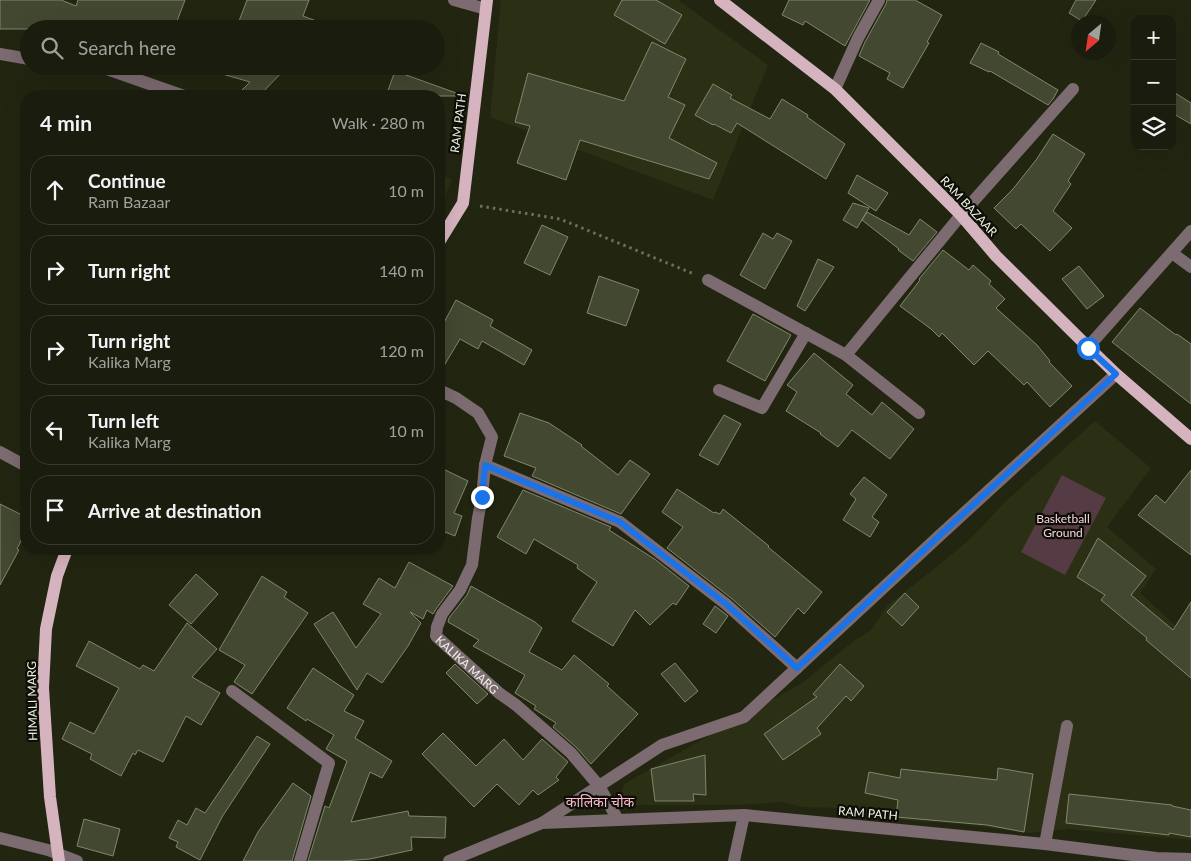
<!DOCTYPE html>
<meta charset="utf-8">
<style>
:root{--surface:#1a1c0d;--page:#27291b;--text:#f1f3f6;--muted:#9fa19d;--line:#383a2e}
body{margin:0;font-family:Lato,"Noto Sans Devanagari",sans-serif;background:var(--page);color:var(--text)}
.controls{position:absolute;right:15px;top:15px;display:grid;overflow:hidden;border-radius:10px;box-shadow:0 5px 20px #0002}
.controls button{width:45px;height:45px;display:grid;place-items:center;padding:0;border:0;border-bottom:1px solid var(--line);background:var(--surface);color:var(--text);font:25px sans-serif}
.compass{position:absolute;left:1071px;top:15px;width:45px;height:45px;border-radius:50%;background:var(--surface);box-shadow:0 5px 20px #0002;rotate:209deg}
.stop{position:absolute;width:15px;height:15px;margin:-11px;border:4px solid #1a73e8;border-radius:50%;background:#fff}
.stop.end{background:#1a73e8;border-color:#fff;box-shadow:0 1px 5px #0008}
.list{margin:0;padding:0;list-style:none}
h2{display:flex;justify-content:space-between;align-items:center;height:65px;margin:0;padding:0 20px;font-size:21px}
h2 small{font-size:16px;font-weight:400;color:var(--muted)}
.list li{display:grid;grid-template-columns:32px 1fr auto;gap:15px;align-items:center;box-sizing:border-box;height:70px;margin:0 10px 10px;padding:0 10px;border:1px solid var(--line);border-radius:20px}
.list b{display:block;font-size:19px;white-space:nowrap}
.list p{margin:0;font-size:16px;white-space:nowrap;color:var(--muted)}
.list em{font-size:16px;font-style:normal;color:var(--muted)}
.icon{flex:none;width:28px;height:28px;fill:none;stroke:currentColor;stroke-width:2;stroke-linecap:round;stroke-linejoin:round}
.map{position:relative;flex:none;width:1191px;height:861px;overflow:hidden}
.search{position:absolute;background:var(--surface);box-shadow:0 5px 20px #0002;left:20px;top:20px;width:425px;height:55px;display:flex;align-items:center;gap:12px;box-sizing:border-box;padding:0 18px;border-radius:28px;color:var(--muted);font-size:19px}
.panel{position:absolute;background:var(--surface);box-shadow:0 5px 20px #0002;left:20px;top:90px;width:425px;height:465px;border-radius:20px}
.map>svg:first-child{display:block}
</style>
<div class="map">
<svg width="1191" height="861" viewBox="0 0 1191 861">
<rect width="100%" height="100%" fill="#222611"/>
<path fill="#2b2f13" d="M501,0h177l90,65 -55,135 -223,-83z
M439,174l13,5 -13,32z
M1095,421l56,47 -44,59 49,42 -16,24 51,47v200l-123,-11 -41,4 -64,-9 -75,-5 -48,-11 -37,-1 -21,-5 -46,3h-118l6,-21 178,-101 53,-43 16,-10 17,-25 56,-44 28,-24 34,-36z"/>
<path fill="#553c44" d="M1062,475l44,23 -41,77 -44,-23z"/>
<path fill="#434831" stroke="#81866d" d="M0,0h61l15,6 2,-6h107l-11,29h-174z
M247,0h62l-6,16 29,11v2h-96z
M622,0h34l26,15 -17,29 -51,-29z
M789,0h81l-25,46 -40,-25 -2,4 -21,-10z
M887,0h28l27,15 -15,27 2,1 -26,45 -16,-9 3,-6 -31,-17 6,-14 21,-38z
M1076,0h20l-14,21 -13,-8z
M652,42l34,17 -18,38 17,8 -16,33 48,25 -8,16 -129,-39 -14,40 -49,-17 13,-37 -15,-4 13,-49 96,28z
M981,43l18,9 -1,2 60,36 -5,9 -5,6 -58,-34 -1,1 -19,-9z
M212,66h76l-29,30h-23l14,-14 -38,-11z
M395,71l64,23 -1,2h-72z
M713,84l19,11 -2,3 40,21 12,-20 26,16 -1,2 38,27 -19,35 -89,-56 -6,10 -17,-9 -1,1 -18,-10z
M1172,91l19,12v21l-19,-11z
M1053,134l32,20 -17,27 3,3 -18,27 19,17 -22,23 -29,-27 -5,5 -22,-21 19,-19 23,-29z
M857,175l31,18 -12,18 -28,-18z
M853,203l16,5 -12,20 -14,-8z
M867,212l42,23 11,-16 17,13 -24,29 -15,-11 1,-1 -37,-29z
M542,225l26,12 -18,38 -26,-12z
M763,233l10,6 4,-6 15,8 -27,48 -25,-14z
M943,250l26,20 4,-5 18,16 -2,3 16,15 -9,9 41,37 13,16 -1,1 23,24 -22,21 -23,-25 -3,3 -36,-34 -14,14 -32,-32 -3,4 -8,-8 -31,-23 20,-26 -1,-1z
M818,259l16,8 -29,44 -8,-5z
M1079,266l25,30 -17,13 -25,-30z
M599,276l40,14 -13,36 -39,-13z
M456,300l37,20 -3,6 42,24 -8,15 -42,-24 -4,8 -18,-10 -21,35v-42z
M1140,308l36,27 1,-1 14,10v60l-79,-62z
M753,314l38,21 -26,46 -38,-20z
M814,353l39,32 -7,9 26,21 10,-13 32,27 -24,30 -38,-29 -14,17 -18,-13 1,-1 -35,-22 11,-19 -10,-7z
M520,413l29,10 33,22 -1,1 37,29 12,-15 20,14 -29,40 -89,-38 4,-8 -32,-12z
M724,415l17,9 -23,41 -19,-10z
M439,467l29,14 -14,32 8,3 -7,20 -10,-4 -6,14z
M1191,470v85l-53,-40 18,-20 9,8z
M864,477l23,18 -15,22 7,5 -9,15 -27,-17 13,-21 -6,-5z
M677,489l37,24 1,-1 5,2 3,-5 46,37 -1,1 54,45 -18,22 -6,-6 -23,29 -44,-39 -64,-50 16,-21 -21,-15z
M523,490l88,37 -2,3 47,30 33,26 -13,19 -3,-2 -23,22 -15,-15 -22,36 -41,-25 25,-39 -20,-14 1,-3 -44,-26 -8,15 -29,-17z
M0,504l26,13v14l-9,18 2,1 -19,35z
M1098,538l48,38 -15,19 42,35 18,-28v76l-45,-38 1,-2 -46,-38 4,-5 -28,-18z
M409,562l44,24 -17,23 -3,5 -6,-4 -4,9 -13,-7 11,11 -13,23 -26,37 -15,-10 -10,17 -43,-66 19,-12 23,36 25,-34 -18,-10 16,-26 16,10z
M196,574l22,20 -27,30 -22,-19z
M262,576l25,16 -3,5 24,16 -56,81 -18,-12 11,-17 -26,-15z
M471,586l64,36 7,6 -13,24 33,18 12,-15 35,29 -2,2 31,28 -47,50 -15,-17 -23,-20 3,-4 -22,-14 2,-3 -21,-13 10,-18 -52,-29 6,-6 -31,-18 1,-4 18,-23z
M905,593l14,14 -17,19 -15,-14z
M715,606l13,10 -12,17 -13,-9z
M187,623l30,26 -25,28 28,16 -19,32 -15,-9 -23,46 -25,-12 -3,5 -2,-2 -12,23 -31,-17 2,-5 -30,-15 8,-17 24,12 25,-46 -43,-22 13,-25 51,28 3,-4 11,6z
M675,663l23,28 -13,11 -24,-28z
M455,664l33,30 -11,10 -31,-31z
M840,664l24,22 -13,15 -5,-5 -29,32 4,6 -38,26 -19,-26 53,-37 -4,-3z
M313,668l41,27 -10,16 20,10 -9,17 37,23 -10,17 -12,-6 -19,50 57,-11 1,5 37,1 -1,21 -34,-1 1,13 -42,9 -28,2h-34l17,-55 4,2 18,-47 -21,-12 8,-14 -27,-16 -1,2 -19,-13z
M443,733l33,33 28,-27 19,21 19,-21 26,23 -12,15 3,3 -21,15 -5,-5 -14,15 -22,-21 -23,23 -52,-53z
M257,736l13,8 -48,73 -22,43 -24,-13 2,-5 -9,-4 9,-18 9,5 9,-17 9,5z
M705,755l1,40 -13,-1 1,7h-39l-4,-32z
M998,768l35,6 -9,58 -37,-7 -91,-8 2,-17 -33,-7 4,-21 31,6 1,-9 96,11z
M293,783l18,13 -19,65h-49l15,-29z
M1069,794l103,11v1l19,4v27l-22,-4v2l-103,-12z
M84,819l36,10 -7,27 -36,-10z"/>
<g fill="none" stroke-linecap="round" stroke-linejoin="round">
<path stroke="#6a6e5b" stroke-width="3" stroke-dasharray="2.5 4" stroke-linecap="butt" d="M480,206l80,13 134,55"/>
<g stroke="#7c6b71" stroke-width="12">
<path d="M454,0l32,9"/>
<path d="M0,54l29,5"/>
<path d="M85,66l19,2 80,28"/>
<path d="M835,89l23,-51 21,-38"/>
<path d="M1172,253l19,14"/>
<path d="M708,280l138,75"/>
<path d="M1088,347l103,-116"/>
<path id="s1" d="M439,390l17,8 22,15 14,24 -7,28 -3,32 -4,21 -6,47 -12,25 -18,24 -5,13 -1,9 63,57 17,12 55,48 28,33 19,34"/>
<path d="M719,390l43,18 44,-75"/>
<path d="M919,413l-73,-58 115,-140 112,-126"/>
<path d="M0,452l26,14"/>
<path d="M485,465l135,57 106,82 71,64"/>
<path d="M232,691l97,72 -29,98"/>
<path d="M542,823l202,-8 301,29 111,14 35,1"/>
<path d="M0,838l48,12 29,11"/>
<path d="M1045,844l22,-118"/>
<path d="M449,861l93,-38 120,-78 82,-28 194,-180 178,-163"/>
<path d="M734,861l10,-46"/>
</g>
<path stroke="#d6b4bf" stroke-width="12" d="M720,0l115,89 126,126 35,41 92,91 28,27 75,65
M439,242l24,-39 24,-203
M59,861l-9,-64 -7,-109 3,-59 11,-53 10,-27"/>
</g>
<g fill="none" stroke-linecap="round" stroke-linejoin="round">
<path stroke="#1a73e8" stroke-width="6" d="M482,497l3,-32 135,57 106,82 71,64 141,-131 178,-163 -28,-26"/>
</g>
<g text-anchor="middle" dominant-baseline="central" stroke-width="4.5" stroke-linejoin="round" paint-order="stroke">
<g font-size="12" fill="#eff3e5" stroke="#0c0e06">
<text transform="translate(458 123) rotate(-83)">RAM PATH</text>
<text transform="translate(969 206) rotate(47)">RAM BAZAAR</text>
<text stroke="none"><textPath href="#s1" startOffset="326">KALIKA MARG</textPath></text>
<text transform="translate(32 701) rotate(-91)">HIMALI MARG</text>
<text transform="translate(868 813) rotate(5)">RAM PATH</text>
</g>
<g font-size="12" fill="#fad2df" stroke="#0c0e06">
<text x="1063" y="518">Basketball<tspan x="1063" dy="14">Ground</tspan></text>
</g>
<g font-size="14" fill="#fcbbd1" stroke="#0c0e06">
<text x="600" y="801">कालिका चोक</text>
</g>
</g>
</svg>
<div class="controls">
<button>+</button>
<button>−</button>
<button><svg class="icon" aria-label="layers" viewBox="0 0 24 24"><path d="M12 4l9 5-9 5-9-5zM3 14l9 5 9-5"/></svg></button>
</div>
<svg class="compass" viewBox="-18 -18 36 36"><path d="M0-13l5 13h-10z" fill="#e53935"/><path d="M0 13l5-13h-10z" fill="#9fa19d"/></svg>
<div class="stop" style="left:1088px;top:348px"></div>
<div class="stop end" style="left:482px;top:497px"></div>
<div class="search"><svg class="icon" aria-label="search" viewBox="0 0 24 24"><circle cx="10" cy="10" r="6"/><path d="M15 15l6 6"/></svg>Search here</div>
<section class="panel">
<h2>4 min<small>Walk · 280 m</small></h2>
<ul class="list">
<li><svg class="icon" aria-label="ahead" viewBox="0 0 24 24"><path d="M12 20V5M6 11l6-6 6 6"/></svg><div><b>Continue</b><p>Ram Bazaar</p></div><em>10 m</em></li>
<li><svg class="icon" aria-label="right" viewBox="0 0 24 24"><path d="M7 20v-9h11M14 6l5 5-5 5"/></svg><div><b>Turn right</b></div><em>140 m</em></li>
<li><svg class="icon" aria-label="right" viewBox="0 0 24 24"><path d="M7 20v-9h11M14 6l5 5-5 5"/></svg><div><b>Turn right</b><p>Kalika Marg</p></div><em>120 m</em></li>
<li><svg class="icon" aria-label="left" viewBox="0 0 24 24"><path d="M17 20v-9H6M10 6l-5 5 5 5"/></svg><div><b>Turn left</b><p>Kalika Marg</p></div><em>10 m</em></li>
<li><svg class="icon" aria-label="arrive" viewBox="0 0 24 24"><path d="M6 21V4h12l-3 4 3 4H6"/></svg><div><b>Arrive at destination</b></div></li>
</ul>
</section>
</div>
